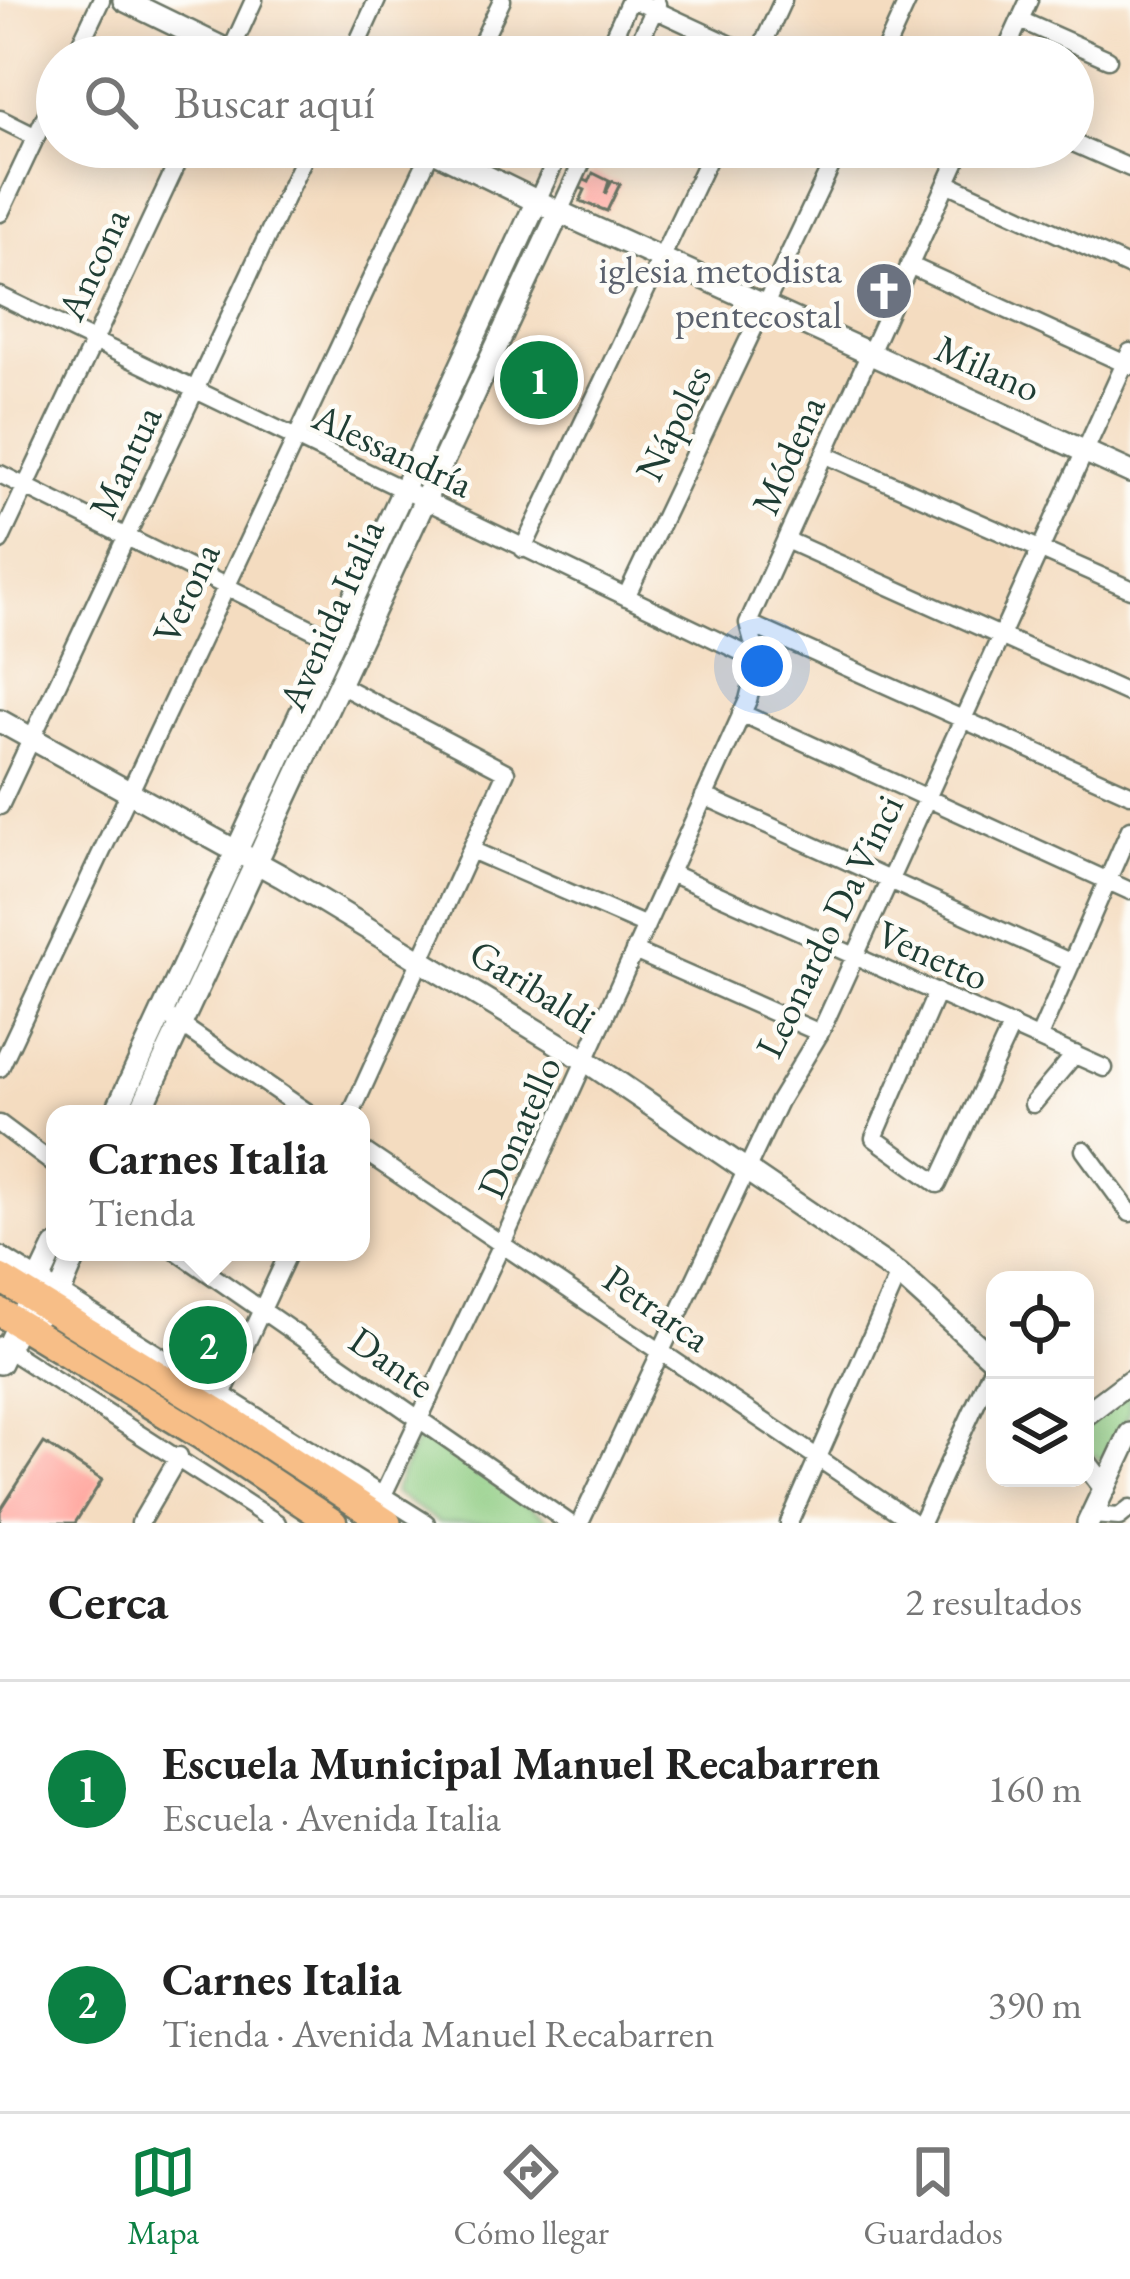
<!DOCTYPE html>
<html lang="es">
<meta charset="utf-8">
<style>
:root{--surface:#fff;--page:#f6f6f6;--text:#222;--muted:#767676;--line:#e0e0e0;--accent:#0b8043}
body{margin:0;font-family:"EB Garamond",serif;background:var(--page);color:var(--text)}
.controls{position:absolute;right:36px;bottom:36px;display:grid;overflow:hidden;border-radius:24px;box-shadow:0 6px 30px #0003}
.controls button{width:108px;height:108px;display:grid;place-items:center;padding:0;border:0;border-bottom:3px solid var(--line);background:var(--surface);color:var(--text);font:60px sans-serif}
.you{position:absolute;left:762px;top:666px;width:42px;height:42px;margin:-30px;border:9px solid #fff;border-radius:50%;background:#1a73e8;box-shadow:0 0 0 18px #1a73e833}
.badge{display:grid;place-items:center;width:78px;height:78px;border-radius:50%;background:var(--accent);color:#fff;font-size:39px;font-weight:700}
.pin{position:absolute;translate:-50% -50%;border:6px solid #fff;box-shadow:0 3px 12px #0006}
.popup{position:absolute;left:46px;top:1105px;width:324px;height:156px;box-sizing:border-box;display:grid;place-content:center;border-radius:24px;background:var(--surface);filter:drop-shadow(0 3px 9px #0005);font-size:39px;white-space:nowrap;color:var(--muted)}
.popup b{font-size:45px;color:var(--text)}
.popup::after{content:'';position:absolute;left:50%;top:100%;margin-left:-24px;border:24px solid transparent;border-top-color:var(--surface)}
.list{margin:0;padding:0;list-style:none}
h2{display:flex;justify-content:space-between;align-items:center;height:156px;margin:0;padding:0 48px;font-size:51px}
h2 small{font-size:39px;font-weight:400;color:var(--muted)}
.list li{display:grid;grid-template-columns:78px 1fr auto;gap:36px;align-items:center;box-sizing:border-box;height:216px;padding:0 48px;border-top:3px solid var(--line)}
.list b{display:block;font-size:45px;white-space:nowrap}
.list p{margin:0;font-size:39px;white-space:nowrap;color:var(--muted)}
.list em{font-size:39px;font-style:normal;color:var(--muted)}
.icon{flex:none;width:66px;height:66px;fill:none;stroke:currentColor;stroke-width:2;stroke-linecap:round;stroke-linejoin:round}
.map{position:relative;flex:none;width:1130px;height:1523px;overflow:hidden}
.search{position:absolute;background:var(--surface);box-shadow:0 6px 30px #0003;left:36px;right:36px;top:36px;height:132px;display:flex;align-items:center;gap:30px;box-sizing:border-box;padding:0 42px;border-radius:66px;color:var(--muted);font-size:45px}
.sheet{height:588px;background:var(--surface)}
nav{display:flex;justify-content:space-around;align-items:center;box-sizing:border-box;height:168px;border-top:3px solid var(--line);background:var(--surface);font-size:33px;color:var(--muted)}
nav a{display:grid;justify-items:center;gap:6px}
nav .on{color:var(--accent)}
.map>svg:first-child{display:block}
</style>
<div class="map">
<svg width="1130" height="1523" viewBox="0 0 1130 1523">
<rect width="100%" height="100%" fill="#fdfcf7"/>
<filter id="ink" filterUnits="userSpaceOnUse"><feTurbulence type="fractalNoise" baseFrequency=".00833" numOctaves="2"/><feDisplacementMap in="SourceGraphic" scale="24" xChannelSelector="R" yChannelSelector="G"/><feConvolveMatrix kernelMatrix="1 2 1 2 8 2 1 2 1" color-interpolation-filters="sRGB"/></filter>
<filter id="wash" filterUnits="userSpaceOnUse"><feTurbulence type="fractalNoise" baseFrequency=".004" numOctaves="4" result="noise"/><feDisplacementMap in="SourceGraphic" scale="48" xChannelSelector="R" yChannelSelector="G"/><feGaussianBlur stdDeviation="2.7" result="paint"/><feColorMatrix in="noise" values="0 0 0 0 0 0 0 0 0 0 0 0 0 0 0 0 0 1.4 0 .05"/><feComposite in="paint" operator="in"/></filter>
<g filter="url(#wash)">
<rect width="100%" height="100%" fill="#f4dcc0"/>
<path fill="#8ecc82" stroke="#56845b" stroke-width="3" d="M1130,1385v27l-25,52 -20,-16v-21z
M420,1431l133,92h-114l-46,-31z"/>
<g id="blocks">
<path fill="#ffaaa3" d="M593,173l16,8 -4,13 7,-13 8,3 -13,27 -27,-10 5,-11 -9,-4 4,-8 9,4z
M44,1443l58,37 -27,43h-75v-12z"/>
</g>
</g>
<g filter="url(#ink)">
<use href="#blocks" fill-opacity="0" stroke="#6a7565" stroke-width="3"/>
<g fill="none" stroke-linecap="round" stroke-linejoin="round">
<g stroke="#6a7565" stroke-width="21">
<path id="minor" d="M634,0l123,57 26,-57
M1020,20l88,39
M74,57l27,-57
M228,57l26,-57
M351,57l26,-57
M475,57l27,-57
M604,57l26,-57
M632,57l25,-53
M882,57l26,-57
M1003,57l26,-57
M0,119l36,18
M1073,143l57,25
M947,183l183,84
M537,201l25,-54
M559,212l30,-65
M0,213l57,-121
M909,265l221,101
M0,296l758,364
M824,454l306,135
M0,474l332,165
M786,540l344,154
M0,541l185,-394
M523,549l191,-402
M626,597l214,-450
M748,623l382,171
M338,684l168,88 -155,342
M741,713l389,178
M704,796l368,167
M0,806l309,-659
M471,850l175,76
M670,873l434,195
M634,951l186,82
M937,992l-63,146 64,46 74,-159
M162,1012l148,102
M1039,1037l91,-208
M0,1068l433,-921
M1033,1104l42,-50
M0,1124l55,41
M361,1149l553,374
M1084,1150l46,63
M178,1252l391,271
M0,1255l426,268
M1,1345l276,178
M223,1393l66,-141
M383,1495l120,-253 245,-542 10,-40 -10,-37 215,-476
M1092,1515l27,2 11,-9
M140,1523l39,-67
M580,1523l199,-422 41,-68 310,-681
M789,1523l110,-249
M921,1523l74,-161"/>
</g>
<g stroke="#6a7565" stroke-width="26">
<path id="tertiary" d="M124,0l117,57
M426,147l133,65 571,260
M0,721l281,155 304,184 314,214 96,87
M115,1114l422,-913
M139,1114l420,-902
M37,1317l24,-27 16,-38
M0,1363l55,-116
M1085,1415l45,-34
M1085,1462l20,26
M1088,1523l42,-89"/>
</g>
<g stroke="#6a7565" stroke-width="32">
<path id="primary" d="M0,1278l218,134 169,111
M0,1312l199,122 134,89"/>
</g>
<use href="#minor" stroke="#fff" stroke-width="16"/>
<use href="#tertiary" stroke="#fff" stroke-width="21"/>
<use href="#primary" stroke="#f7be87" stroke-width="27"/>
</g>
</g>
<defs>
<g id="church-disc" transform="scale(3)"><circle r="9.5" fill="#6b7280" stroke="#fdfcf7"/><path d="M-1.2-6h2.4v3.5h3.3v2.4h-3.3V6h-2.4V-.1h-3.3v-2.4h3.3Z" fill="#fff"/></g>
</defs>
<g fill-rule="evenodd">
<use href="#church-disc" x="884" y="291"/>
</g>
<g text-anchor="middle" dominant-baseline="central" stroke-width="9" stroke-linejoin="round" paint-order="stroke">
<g font-size="39" fill="#1f3d34" stroke="#fdfcf7">
<text transform="translate(93 264) rotate(-65)">Ancona</text>
<text transform="translate(988 368) rotate(24)">Milano</text>
<text transform="translate(673 423) rotate(-64)">Nápoles</text>
<text transform="translate(393 450) rotate(25)">Alessandría</text>
<text transform="translate(788 455) rotate(-66)">Módena</text>
<text transform="translate(125 462) rotate(-65)">Mantua</text>
<text transform="translate(186 593) rotate(-65)">Verona</text>
<text transform="translate(331 615) rotate(-66)">Avenida Italia</text>
<text transform="translate(829 926) rotate(-64)">Leonardo Da Vinci</text>
<text transform="translate(933 955) rotate(24)">Venetto</text>
<text transform="translate(533 986) rotate(32)">Garibaldi</text>
<text transform="translate(519 1127) rotate(-66)">Donatello</text>
<text transform="translate(657 1308) rotate(35)">Petrarca</text>
<text transform="translate(392 1362) rotate(35)">Dante</text>
</g>
<g font-size="39" fill="#5b616d" stroke="#fdfcf7" text-anchor="end">
<text x="842" y="269">iglesia metodista<tspan x="842" dy="45">pentecostal</tspan></text>
</g>
</g>
</svg>
<div class="controls">
<button><svg class="icon" aria-label="locate" viewBox="0 0 24 24"><circle cx="12" cy="12" r="6"/><path d="M12 2v4M12 18v4M2 12h4M18 12h4"/></svg></button>
<button><svg class="icon" aria-label="layers" viewBox="0 0 24 24"><path d="M12 4l9 5-9 5-9-5zM3 14l9 5 9-5"/></svg></button>
</div>
<div class="you"></div>
<div class="pin badge" style="left:539px;top:380px">1</div>
<div class="pin badge" style="left:208px;top:1345px">2</div>
<div class="popup"><b>Carnes Italia</b>Tienda</div>
<div class="search"><svg class="icon" aria-label="search" viewBox="0 0 24 24"><circle cx="10" cy="10" r="6"/><path d="M15 15l6 6"/></svg>Buscar aquí</div>
</div>
<section class="sheet">
<h2>Cerca<small>2 resultados</small></h2>
<ul class="list">
<li><span class="badge">1</span><div><b>Escuela Municipal Manuel Recabarren</b><p>Escuela · Avenida Italia</p></div><em>160 m</em></li>
<li><span class="badge">2</span><div><b>Carnes Italia</b><p>Tienda · Avenida Manuel Recabarren</p></div><em>390 m</em></li>
</ul>
</section>
<nav>
<a class="on"><svg class="icon" aria-label="map" viewBox="0 0 24 24"><path d="M3 6l6-2 6 2 6-2v14l-6 2-6-2-6 2zM9 4v14M15 6v14"/></svg>Mapa</a>
<a><svg class="icon" aria-label="directions" viewBox="0 0 24 24"><path d="M12 3l9 9-9 9-9-9zM9 14v-3h6M13 9l2 2-2 2"/></svg>Cómo llegar</a>
<a><svg class="icon" aria-label="saved" viewBox="0 0 24 24"><path d="M7 4h10v16l-5-4-5 4z"/></svg>Guardados</a>
</nav>
